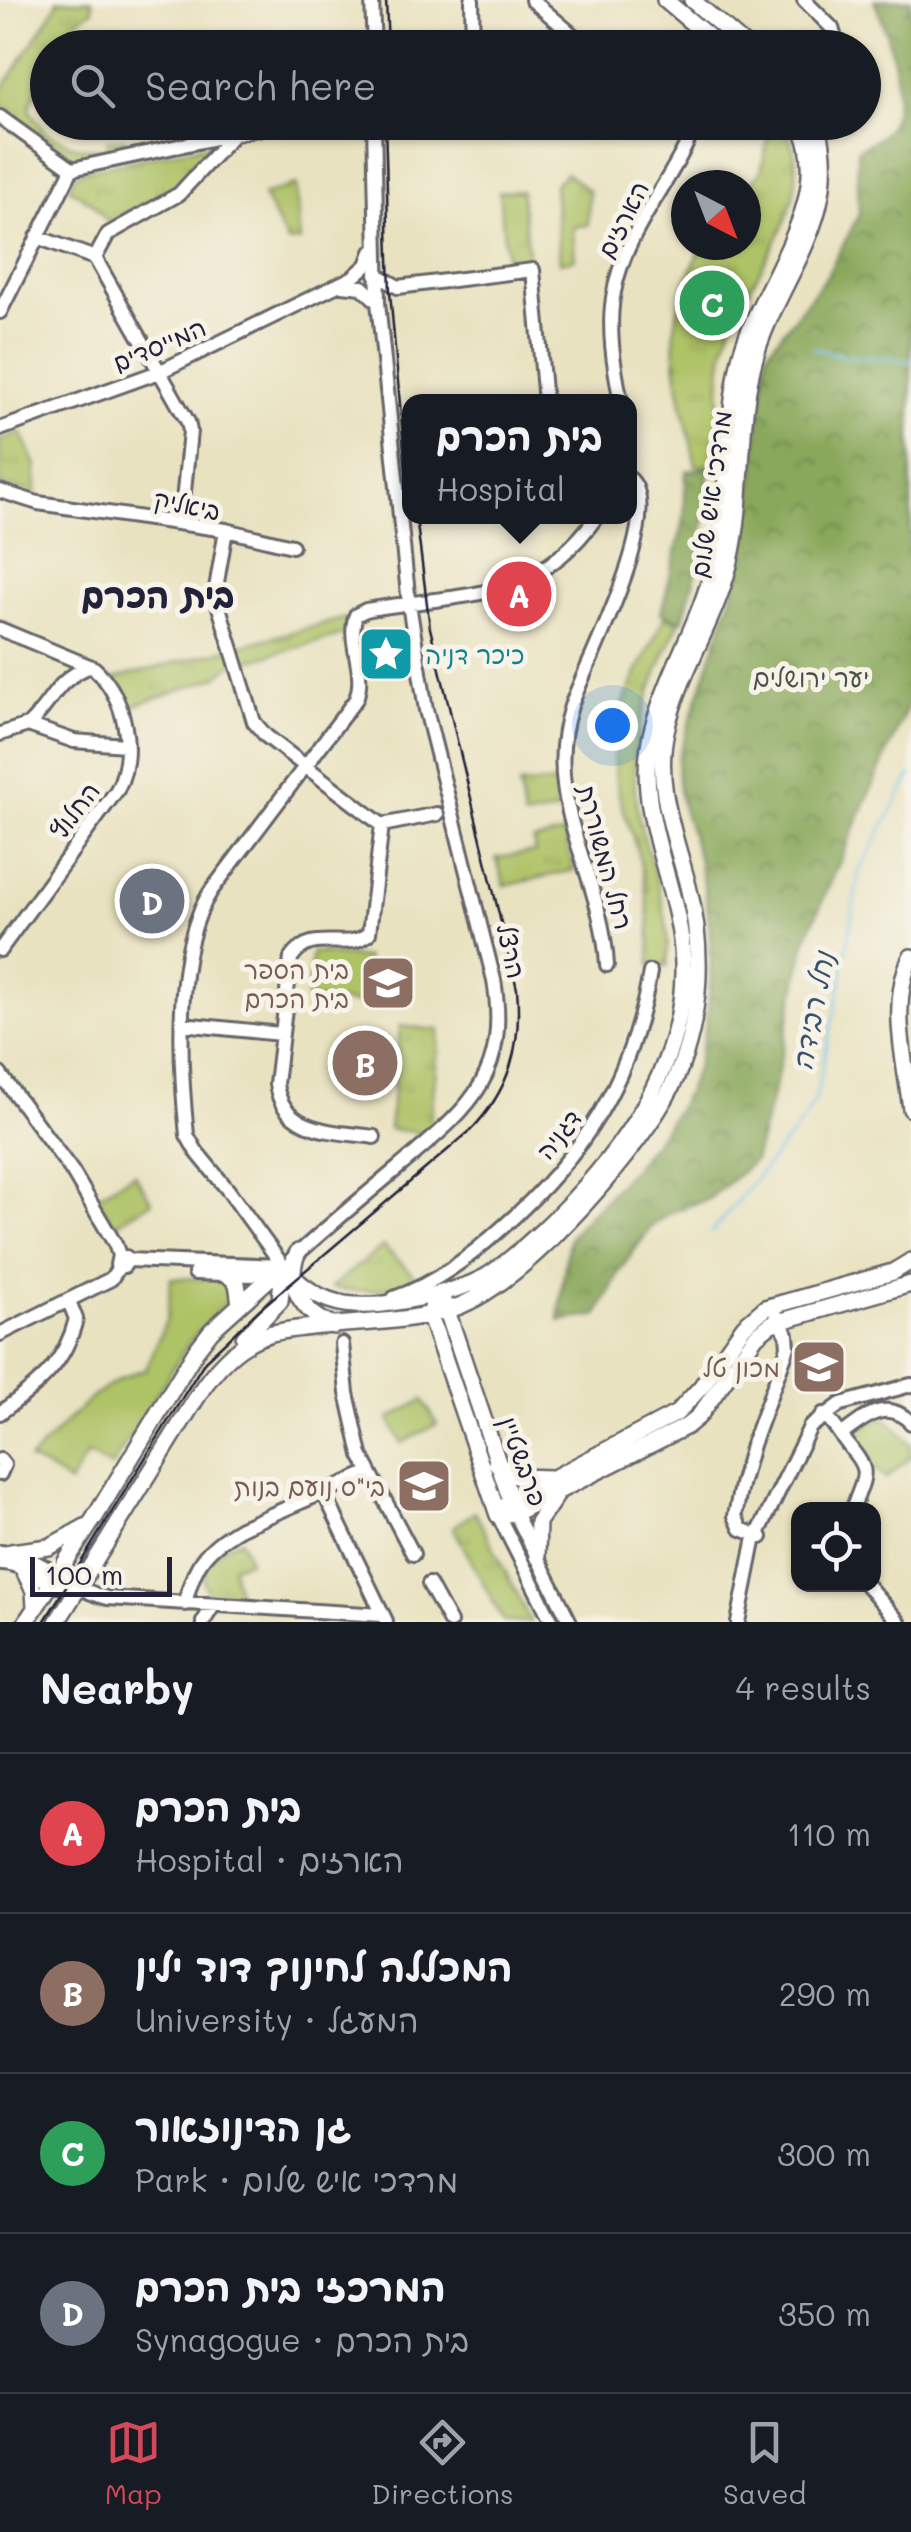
<!DOCTYPE html>
<meta charset="utf-8">
<style>
:root{--surface:#171b24;--page:#20242c;--text:#f1f3f6;--muted:#9ea1a6;--line:#363941;--accent:#d1495b}
body{margin:0;font-family:Mali,"Playpen Sans Hebrew",sans-serif;background:var(--page);color:var(--text)}
.controls{position:absolute;right:30px;bottom:30px;display:grid;overflow:hidden;border-radius:20px;box-shadow:0 2px 8px #0004}
.controls button{width:90px;height:90px;display:grid;place-items:center;padding:0;border:0;border-bottom:2px solid var(--line);background:var(--surface);color:var(--text);font:50px sans-serif}
.compass{position:absolute;left:671px;top:170px;width:90px;height:90px;border-radius:50%;background:var(--surface);box-shadow:0 2px 8px #0004;rotate:138deg}
.scale{position:absolute;left:30px;bottom:25px;width:142px;box-sizing:border-box;padding-left:10px;border:5px solid #22223b;border-top:0;font-size:28px;line-height:35px;white-space:nowrap;color:#22223b;-webkit-text-stroke:8px #f7f3e8;paint-order:stroke}
.you{position:absolute;left:612px;top:725px;width:35px;height:35px;margin:-25px;border:8px solid #fff;border-radius:50%;background:#1a73e8;box-shadow:0 0 0 15px #1a73e833}
.badge{display:grid;place-items:center;width:65px;height:65px;border-radius:50%;background:var(--accent);color:#fff;font-size:32px;font-weight:700}
.pin{position:absolute;translate:-50% -50%;border:5px solid #fff;box-shadow:0 2px 10px #0006}
.popup{position:absolute;left:402px;top:394px;width:235px;height:130px;box-sizing:border-box;display:grid;place-content:center;border-radius:20px;background:var(--surface);filter:drop-shadow(0 2px 8px #0005);font-size:32px;white-space:nowrap;color:var(--muted)}
.popup b{font-size:38px;color:var(--text)}
.popup::after{content:'';position:absolute;left:50%;top:100%;margin-left:-20px;border:20px solid transparent;border-top-color:var(--surface)}
.list{margin:0;padding:0;list-style:none}
h2{display:flex;justify-content:space-between;align-items:center;height:130px;margin:0;padding:0 40px;font-size:42px}
h2 small{font-size:32px;font-weight:400;color:var(--muted)}
.list li{display:grid;grid-template-columns:65px 1fr auto;gap:30px;align-items:center;box-sizing:border-box;height:160px;padding:0 40px;border-top:2px solid var(--line)}
.list b{display:block;font-size:38px;white-space:nowrap}
.list p{margin:0;font-size:32px;white-space:nowrap;color:var(--muted)}
.list em{font-size:32px;font-style:normal;color:var(--muted)}
.icon{flex:none;width:55px;height:55px;fill:none;stroke:currentColor;stroke-width:2;stroke-linecap:round;stroke-linejoin:round}
.map{position:relative;flex:none;width:911px;height:1622px;overflow:hidden}
.search{position:absolute;background:var(--surface);box-shadow:0 2px 8px #0004;left:30px;right:30px;top:30px;height:110px;display:flex;align-items:center;gap:25px;box-sizing:border-box;padding:0 35px;border-radius:55px;color:var(--muted);font-size:38px}
.sheet{height:770px;background:var(--surface)}
nav{display:flex;justify-content:space-around;align-items:center;box-sizing:border-box;height:140px;border-top:2px solid var(--line);background:var(--surface);font-size:28px;color:var(--muted)}
nav a{display:grid;justify-items:center;gap:5px}
nav .on{color:var(--accent)}
.map>svg:first-child{display:block}
</style>
<div class="map">
<svg width="911" height="1622" viewBox="0 0 911 1622">
<defs>
<pattern id="forest-crowns" width="20" height="18" patternUnits="userSpaceOnUse" patternTransform="scale(2.5)"><rect width="20" height="18" fill="#8aa85b"/><path d="M2 6a3 3 0 1 1 6 0M12 15a3 3 0 1 1 6 0" fill="none" stroke="#70884c"/></pattern>
<pattern id="park-tufts" width="24" height="20" patternUnits="userSpaceOnUse" patternTransform="scale(2.5)"><rect width="24" height="20" fill="#aec266"/><path d="M3 7l-1-3M5 7V3M7 7l1-3M15 17l-1-3M17 17v-4M19 17l1-3" fill="none" stroke="#95a659"/></pattern>
</defs>
<rect width="100%" height="100%" fill="#f7f3e8"/>
<filter id="ink" filterUnits="userSpaceOnUse"><feTurbulence type="fractalNoise" baseFrequency=".01" numOctaves="2"/><feDisplacementMap in="SourceGraphic" scale="20" xChannelSelector="R" yChannelSelector="G"/><feConvolveMatrix kernelMatrix="1 2 1 2 8 2 1 2 1" color-interpolation-filters="sRGB"/></filter>
<filter id="wash" filterUnits="userSpaceOnUse"><feTurbulence type="fractalNoise" baseFrequency=".0048" numOctaves="4" result="noise"/><feDisplacementMap in="SourceGraphic" scale="40" xChannelSelector="R" yChannelSelector="G"/><feGaussianBlur stdDeviation="2.25" result="paint"/><feColorMatrix in="noise" values="0 0 0 0 0 0 0 0 0 0 0 0 0 0 0 0 0 1.4 0 .05"/><feComposite in="paint" operator="in"/></filter>
<g filter="url(#wash)">
<rect width="100%" height="100%" fill="#e9e2c0"/>
<path fill="#aec266" stroke="#687250" stroke-width="2.5" d="M312,952l54,6v10l9,1 -4,36 -64,-7z
M171,1278l52,1 9,11 -1,7 -40,43 -80,127 -24,-13 -18,30 -18,-14 -22,-10c35,-34 69,-79 117,-91l21,-51z
M423,1400l14,24 -35,19 -13,-24z
M886,1418l25,26v13l-26,22 -33,-38 1,-6 23,-16z"/>
<path fill="url(#forest-crowns)" stroke="#56654b" stroke-width="2.5" d="M874,0h37v698l-105,241 -30,142 -22,80 -45,38 -38,13 -19,14 -32,44 -22,45 -39,6c1,-14 7,-73 11,-83 7,-14 26,-29 36,-40 35,-39 80,-87 93,-139 16,-65 15,-132 0,-197 -9,-40 -25,-62 -21,-104l66,-200 23,-206 58,-73 34,-64 -2,-65c8,-5 21,-10 27,-17 27,-32 4,-100 -10,-133z
M709,468l-8,88 -19,65 -21,-8 23,-93 2,-49z"/>
<path fill="url(#park-tufts)" stroke="#687250" stroke-width="2.5" d="M55,0h37l1,10 -18,12 -14,25 -13,1 -1,23 -16,31 -1,9 15,20 31,16 31,2v-8l18,-2 1,12 -40,9 -12,-2 -74,-54 1,-13 52,-80 5,-10z
M771,123h11c48,76 -39,151 -56,220 -7,25 -5,51 -8,77 -2,15 -6,30 -9,45l-13,1c-9,-44 -25,-94 -21,-139 3,-29 16,-56 27,-82h44v-56l15,-18z
M215,143l-28,35 -21,15 -58,29 -16,-19 -23,-15 4,-10 9,-7z
M566,173l23,18 -1,34 -15,2 2,32 -15,3 -6,-77z
M296,185l4,56 -13,1 -24,-47z
M521,190l8,73 -22,2 -8,-73z
M21,432l15,33v28l-36,-8v-45z
M665,616l14,7c-32,67 -58,132 -37,207 13,47 30,87 25,136l-17,-1c1,-37 -2,-72 -11,-108 -11,-38 -28,-71 -25,-112 2,-40 34,-91 51,-129z
M346,618l1,16 -118,32 -12,11 -87,30 -17,-28z
M555,783l4,28 -35,7 -5,-33z
M565,833l9,37 -69,16 -9,-28 39,-6 -2,-11z
M400,1026l40,4 -11,104 -40,-5z
M134,1173l18,29 -38,23 -18,-28z
M383,1246l34,32c-22,12 -63,17 -86,9z
M475,1512l56,110h-27l-51,-95z
M241,1539l8,22 -17,5 7,33 -29,-3 -7,-14c1,-23 18,-35 38,-43z"/>
<g fill="none" stroke-linecap="round" stroke-linejoin="round">
<path stroke="#70c2ec" stroke-width="2.5" d="M813,348l29,8 69,5
M711,1233l91,-111 13,-22 26,-117 18,-111 52,-97"/>
</g>
</g>
<g filter="url(#ink)">
<g fill="none" stroke-linecap="round" stroke-linejoin="round">
<g stroke="#68656a" stroke-width="18">
<path id="minor" d="M372,0l2,48
M472,0l1,48
M532,0l56,48
M804,0l28,28 6,20
M0,117l72,52
M619,124l1,-2
M72,169l218,-47
M37,237l58,21 93,164 2,9 -9,91
M95,258l13,-24 71,-40 55,-60
M376,274l22,13 135,-17 12,132
M342,285l20,2 16,15
M0,312l72,-143
M621,402c-7,-35 -14,-75 -7,-110 11,-62 60,-111 82,-170
M0,429l159,-57 193,-94 15,-13 5,-13
M0,491l38,12 188,27 66,16
M226,530l-11,64 39,128 12,14 116,89 55,-11
M0,629l94,39c31,28 43,84 23,122l-117,160
M90,666c-37,16 -36,35 -62,59l46,16 51,4
M0,734l28,-9
M607,965c-5,-92 -67,-164 -36,-259 14,-41 98,-196 58,-228
M182,1024l99,10
M0,1074l72,97 43,73 4,11 -2,10 7,1 4,-6
M374,1137c-39,-6 -91,-3 -98,-53l15,-126c22,-32 55,-4 78,-25l13,-108
M126,1257l2,3 155,6
M293,1258c34,-31 70,-61 106,-91 68,-58 111,-88 95,-187l-68,-270 -17,-106 -31,-302 -4,-180
M283,1266l-55,-76 -32,-39 -9,-16c-7,-67 -14,-186 24,-244l145,-192c11,-28 -10,-57 0,-84l10,-5c94,-18 168,-4 231,-94
M195,1273l58,2 14,-7
M394,1298c42,-15 76,-41 109,-71 81,-72 129,-147 147,-255
M0,1334l111,-55 8,-12
M342,1344l5,49 14,62 52,99
M0,1413c37,-28 64,-46 76,-94l-7,-18
M823,1414c10,8 13,15 20,24 27,35 25,30 9,72
M841,1435c23,-17 45,-38 70,-12
M0,1460l4,5 -4,9
M324,1493l62,128
M515,1513l55,109
M498,1515l54,107
M761,1537l-20,-8 -6,-13 6,-31 11,-40 36,-98 -1,-12 -16,-30
M0,1552c40,2 68,37 107,46l275,17
M0,1563c29,0 47,28 76,25
M429,1584l21,38
M866,1584l33,38
M185,1604c9,-40 20,-55 56,-76l127,-55
M203,1622l10,-16
M738,1622l16,-80 56,-115 31,-23 70,-19"/>
</g>
<g stroke="#68656a" stroke-width="20">
<path id="major" d="M665,0l57,48
M692,0l56,48
M911,957c-22,47 -6,102 0,152
M298,1252c-15,32 6,62 36,74
M283,1266c40,48 81,43 137,32 22,-5 45,-10 65,-21 21,-12 40,-31 58,-47 73,-69 143,-161 140,-266 -2,-81 -53,-154 -30,-237 15,-55 47,-105 61,-162 16,-66 11,-135 25,-202 15,-73 102,-164 60,-241
M227,1274l10,9 3,21
M444,1302l69,205
M433,1305l-3,10 2,7 66,193
M244,1338l36,-37 3,-35
M496,1463l22,14 33,1
M498,1515l12,-14 167,-88 24,-26 43,-61 21,-18 128,-36 18,-11
M498,1515l17,-2 172,-87 12,-10 57,-80 15,-12 140,-40
M11,1552l38,-5 36,-20
M537,1556l1,-34 18,-26
M22,1567l12,24 1,16
M26,1622l69,-105 100,-165 16,-21 72,-65
M57,1622l147,-236c18,-25 38,-45 68,-53 57,-12 116,-7 173,-22 73,-19 182,-148 220,-212 36,-62 41,-144 23,-213 -13,-52 -34,-101 -22,-155 13,-59 50,-111 64,-170 15,-64 7,-132 23,-196 21,-85 92,-145 64,-243"/>
</g>
<use href="#minor" stroke="#fff" stroke-width="12"/>
<use href="#major" stroke="#fff" stroke-width="15"/>
<path stroke="#22223b" stroke-width="2.5" d="M386,0l2,48
M385,122l5,170 19,213
M44,1622l161,-261 55,-52 210,-178c40,-41 52,-85 47,-142l-87,-361 -14,-112"/>
</g>
</g>
<defs>
<g id="sight-square" transform="scale(2.875)"><rect x="-9" y="-9" width="18" height="18" rx="4" fill="#0f9aa8" stroke="#f7f3e8"/><path d="M0-6L1.8-2.2L6-1.7L2.9 1.2L3.7 5.4L0 3.3L-3.7 5.4L-2.9 1.2L-6-1.7L-1.8-2.2Z" fill="#fff"/></g>
<g id="school-square" transform="scale(2.875)"><rect x="-9" y="-9" width="18" height="18" rx="4" fill="#8d6e63" stroke="#f7f3e8"/><path d="M0-5L7-2L0 1L-7-2ZM-4 1L0 2.5L4 1V4Q0 6-4 4Z" fill="#fff"/></g>
<g id="university-square" transform="scale(2.875)"><rect x="-9" y="-9" width="18" height="18" rx="4" fill="#8d6e63" stroke="#f7f3e8"/><path d="M0-5L7-2L0 1L-7-2ZM-4 1L0 2.5L4 1V4Q0 6-4 4Z" fill="#fff"/></g>
</defs>
<g fill-rule="evenodd">
<use href="#sight-square" x="386" y="654"/>
<use href="#school-square" x="388" y="983"/>
<use href="#university-square" x="819" y="1367"/>
<use href="#school-square" x="424" y="1486"/>
</g>
<g text-anchor="middle" dominant-baseline="central" stroke-width="10" stroke-linejoin="round" paint-order="stroke">
<g font-size="25" fill="#22223b" stroke="#f7f3e8">
<text transform="translate(622 219) rotate(-63)">הארזים</text>
<text transform="translate(159 344) rotate(-23)">המייסדים</text>
<text transform="translate(710 494) rotate(-82)">מרדכי איש שלום</text>
<text transform="translate(187 504) rotate(12)">ביאליק</text>
<text transform="translate(74 810) rotate(-53)">החלוץ</text>
<text transform="translate(606 857) rotate(75)">רחל המשוררת</text>
<text transform="translate(512 951) rotate(78)">הרצל</text>
<text transform="translate(558 1134) rotate(-52)">דגניה</text>
<text transform="translate(524 1461) rotate(70)">פרבשטיין</text>
</g>
<g font-size="25" fill="#0d838f" stroke="#f7f3e8" text-anchor="start">
<text x="425" y="654">כיכר דניה</text>
</g>
<g font-size="25" fill="#4c5248" stroke="#f7f3e8">
<text x="811" y="677">יער ירושלים</text>
</g>
<g font-size="25" fill="#785e54" stroke="#f7f3e8" text-anchor="end">
<text x="349" y="969">בית הספר<tspan x="349" dy="29">בית הכרם</tspan></text>
<text x="780" y="1367">מכון טל</text>
<text x="385" y="1486">בי"ס נועם בנות</text>
</g>
<g font-size="28" font-style="italic" fill="#395270" stroke="#f7f3e8">
<text transform="translate(812 1011) rotate(-79)">נחל רבידה</text>
</g>
<g font-size="35" font-weight="bold" fill="#22223b" stroke="#f7f3e8">
<text x="158" y="594">בית הכרם</text>
</g>
</g>
</svg>
<div class="controls">
<button><svg class="icon" aria-label="locate" viewBox="0 0 24 24"><circle cx="12" cy="12" r="6"/><path d="M12 2v4M12 18v4M2 12h4M18 12h4"/></svg></button>
</div>
<svg class="compass" viewBox="-18 -18 36 36"><path d="M0-13l5 13h-10z" fill="#e53935"/><path d="M0 13l5-13h-10z" fill="#9ea1a6"/></svg>
<div class="scale">100 m</div>
<div class="you"></div>
<div class="pin badge" style="left:519px;top:594px;background:#e0444e">A</div>
<div class="popup"><b>בית הכרם</b>Hospital</div>
<div class="pin badge" style="left:365px;top:1063px;background:#8d6e63">B</div>
<div class="pin badge" style="left:712px;top:303px;background:#2e9e5b">C</div>
<div class="pin badge" style="left:152px;top:901px;background:#6b7280">D</div>
<div class="search"><svg class="icon" aria-label="search" viewBox="0 0 24 24"><circle cx="10" cy="10" r="6"/><path d="M15 15l6 6"/></svg>Search here</div>
</div>
<section class="sheet">
<h2>Nearby<small>4 results</small></h2>
<ul class="list">
<li><span class="badge" style="background:#e0444e">A</span><div><b>בית הכרם</b><p>Hospital · הארזים</p></div><em>110 m</em></li>
<li><span class="badge" style="background:#8d6e63">B</span><div><b>המכללה לחינוך דוד ילין</b><p>University · המעגל</p></div><em>290 m</em></li>
<li><span class="badge" style="background:#2e9e5b">C</span><div><b>גן הדינוזאור</b><p>Park · מרדכי איש שלום</p></div><em>300 m</em></li>
<li><span class="badge" style="background:#6b7280">D</span><div><b>המרכזי בית הכרם</b><p>Synagogue · בית הכרם</p></div><em>350 m</em></li>
</ul>
</section>
<nav>
<a class="on"><svg class="icon" aria-label="map" viewBox="0 0 24 24"><path d="M3 6l6-2 6 2 6-2v14l-6 2-6-2-6 2zM9 4v14M15 6v14"/></svg>Map</a>
<a><svg class="icon" aria-label="directions" viewBox="0 0 24 24"><path d="M12 3l9 9-9 9-9-9zM9 14v-3h6M13 9l2 2-2 2"/></svg>Directions</a>
<a><svg class="icon" aria-label="saved" viewBox="0 0 24 24"><path d="M7 4h10v16l-5-4-5 4z"/></svg>Saved</a>
</nav>
